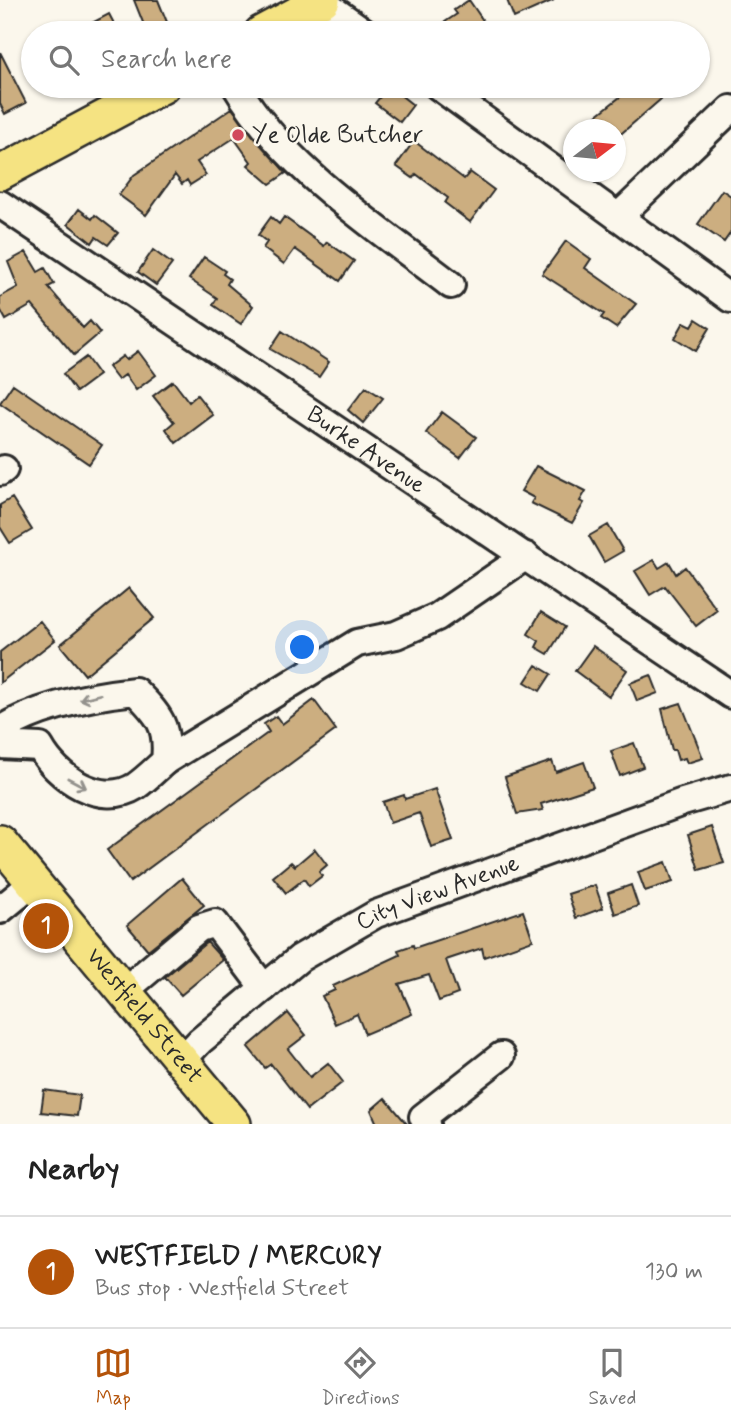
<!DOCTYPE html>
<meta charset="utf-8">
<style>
:root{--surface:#fff;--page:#f6f6f6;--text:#222;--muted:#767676;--line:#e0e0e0;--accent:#b45309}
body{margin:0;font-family:Mynerve,sans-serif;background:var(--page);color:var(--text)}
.compass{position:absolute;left:563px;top:119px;width:63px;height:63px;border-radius:50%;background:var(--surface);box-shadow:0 2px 5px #0004;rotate:74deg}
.you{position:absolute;left:303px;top:648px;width:24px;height:24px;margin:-18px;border:5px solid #fff;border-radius:50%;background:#1a73e8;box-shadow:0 0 0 10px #1a73e833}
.badge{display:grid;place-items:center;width:46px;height:46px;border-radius:50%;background:var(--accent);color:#fff;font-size:23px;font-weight:700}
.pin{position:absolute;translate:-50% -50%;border:4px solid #fff;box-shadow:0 2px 7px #0006}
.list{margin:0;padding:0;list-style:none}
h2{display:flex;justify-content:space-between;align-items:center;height:91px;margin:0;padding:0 28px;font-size:30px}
h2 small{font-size:23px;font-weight:400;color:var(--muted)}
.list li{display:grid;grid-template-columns:46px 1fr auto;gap:21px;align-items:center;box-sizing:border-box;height:112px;padding:0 28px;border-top:2px solid var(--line)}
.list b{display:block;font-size:26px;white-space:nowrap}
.list p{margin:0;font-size:23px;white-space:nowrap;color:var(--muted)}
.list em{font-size:23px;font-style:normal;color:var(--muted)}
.icon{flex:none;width:38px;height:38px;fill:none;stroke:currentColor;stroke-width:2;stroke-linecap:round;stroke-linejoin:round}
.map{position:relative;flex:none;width:731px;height:1124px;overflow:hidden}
.search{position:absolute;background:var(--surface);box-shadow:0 2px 5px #0004;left:21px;right:21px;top:21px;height:77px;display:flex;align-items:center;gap:18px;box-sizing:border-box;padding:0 24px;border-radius:38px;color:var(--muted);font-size:26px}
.sheet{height:203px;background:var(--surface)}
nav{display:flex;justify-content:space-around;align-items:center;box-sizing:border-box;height:98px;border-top:2px solid var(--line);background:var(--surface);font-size:19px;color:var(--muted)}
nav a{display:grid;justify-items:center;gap:4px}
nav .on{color:var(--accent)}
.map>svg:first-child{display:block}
</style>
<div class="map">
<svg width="731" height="1124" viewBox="0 0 731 1124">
<rect width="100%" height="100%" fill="#fbf7ec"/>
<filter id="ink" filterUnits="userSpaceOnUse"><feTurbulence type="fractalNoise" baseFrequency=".0143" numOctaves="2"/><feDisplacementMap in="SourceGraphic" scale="14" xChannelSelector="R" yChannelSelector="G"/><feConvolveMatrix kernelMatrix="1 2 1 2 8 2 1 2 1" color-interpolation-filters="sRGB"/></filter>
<g filter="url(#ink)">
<path fill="#ccae80" stroke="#2b2b2b" stroke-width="2" d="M134,0h24l11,27 -14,5 -3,-5 -6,3z
M469,0l15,22 -15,11h-16l-8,-11 12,-8 -3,-4z
M507,0h47l-40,18z
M109,14l10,19h-46z
M0,52l26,51 -21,11 -5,-10z
M389,86l24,19 -13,17 -25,-19z
M634,86h42l-61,53v-9h-37z
M232,108l54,65 -16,11 -22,-19 3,-3 -17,-24 -37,24 9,13 -16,10 -3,-5 -5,4 -7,-9 -29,40 -27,-20 15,-20z
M414,141l50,38 6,-7 24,18 -24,32 -25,-19 3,-5 -32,-24 -3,4 -17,-12z
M722,190l9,6v36l-7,10 -26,-18z
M79,209l13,10 3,-4 23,18 -10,12 -12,-8 -4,6 -24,-19z
M271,217l8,7 5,-7 40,29 3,-4 27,19 -14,20 -45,-32 -11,15 -21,-16 4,-6 -9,-7z
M566,241l25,18 -6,9 51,36 -20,24 -15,-10 3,-4 -62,-40z
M153,250l19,14 -16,21 -18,-13z
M26,252l12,20 7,-4 9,16 -6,3 35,41 7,-7 10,12 -26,22 -42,-50 -26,15 -6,-11v-12l18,-10 -10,-25z
M204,257l21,14 -2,3 7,5 -3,5 26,22 -12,18 -28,-19 4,-7 -28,-19z
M696,319l14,9 -14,23 -21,-13 9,-16 8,4z
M282,331l47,31 -10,15 -49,-28z
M138,351l18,24 -20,15 -11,-15 -7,5 -10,-13 15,-11 3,4z
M86,357l13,18 -23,17 -13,-18z
M173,381l16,21 8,-7 16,20 -37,28 -10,-14 8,-7 -21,-26z
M13,384l89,61 -13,19 -89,-61z
M366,387l17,11 -20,25 -15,-13z
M442,412l34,25 -16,21 -34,-25z
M536,466l50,25 -6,10 4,2 -12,20 -41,-20 3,-5 -13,-7z
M12,498l20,32 -22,13 -10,-16v-22z
M608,525l15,26 -19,11 -15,-26z
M654,560l5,8 10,-6 7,12 9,-7 32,43 -21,16 -31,-40 -15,9 -15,-24z
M129,588l25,30 -69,57 -25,-30z
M541,612l24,15 -17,27 -12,-7 3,-6 -11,-7z
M40,621l15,19 -55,43v-31z
M593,646l34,24 -18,26 -34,-25z
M536,665l15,9 -11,17 -15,-9z
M651,675l7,18 -21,8 -7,-18z
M314,700l22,30 -206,152 -23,-32 162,-118 -5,-8 12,-8 6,8z
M681,703l22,55 -16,5 -2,-5 -7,2 -3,-10h-3l-10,-41z
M634,743l9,24 -23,9 -9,-25z
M552,761l4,11 28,-10 9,25 -52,17 2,6 -26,4 -12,-37z
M435,789l18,51 -22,7 -12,-34 -29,10 -7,-21 21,-7 1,4z
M712,827l12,36 -25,7 -11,-35z
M315,849l12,16 -8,7 3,4 -13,10 -5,-7 -18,14 -13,-16 18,-15 4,4z
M666,862l7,20 -28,9 -7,-19z
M182,878l22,27 -56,45 -21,-25z
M595,885l8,23 -27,10 -8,-24z
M631,885l7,21 -23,8 -7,-21z
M523,911l10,29 -49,17 -2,-9 -36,12 12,34 -19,7 -10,-26 -30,9 13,30 -47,20 -8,-20 -22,10 -13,-28 13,-6 -2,-4 67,-31 -2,-5 15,-5 1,3z
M207,942l16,18 -42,35 -16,-18z
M288,1013l18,22 -18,14 22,28 18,-14 15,19 -36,28 -36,-46 -6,4 -17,-21z
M44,1090l36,5 -3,21 -36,-4z
M385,1098l22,26h-30l-6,-14z"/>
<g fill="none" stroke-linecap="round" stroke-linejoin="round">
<g stroke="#2b2b2b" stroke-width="32">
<g id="minor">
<path d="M321,1l45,32"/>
<path d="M236,86c50,84 139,140 215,199"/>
<path d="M438,86l293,213"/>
<path id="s1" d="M0,204l731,491"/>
<path d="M618,217l113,-108"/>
<path d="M0,472l4,-3"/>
<path d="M0,730c39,-24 89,-34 135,-39 24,24 34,35 30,70 -9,8 -19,18 -29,25 -35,22 -79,-8 -96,-39l-40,-2"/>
<path d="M165,761l192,-118 39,-8 41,-18 89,-61"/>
<path d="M0,910l33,-27"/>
<path d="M123,992l76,-64 16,-5 49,65"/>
<path id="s2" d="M180,1062l20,-21 100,-83 76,-44 307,-112 48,-14"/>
<path d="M427,1124l-4,-7 78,-61"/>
</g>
</g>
<g stroke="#2b2b2b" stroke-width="38">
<g id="major">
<path d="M261,33l62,-33"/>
<path d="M0,173l163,-87"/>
<path id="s3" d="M0,842l234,282"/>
</g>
</g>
<use href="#minor" stroke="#fbf7ec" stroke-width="26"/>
<use href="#major" stroke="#f5e382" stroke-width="33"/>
</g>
<defs><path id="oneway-shaft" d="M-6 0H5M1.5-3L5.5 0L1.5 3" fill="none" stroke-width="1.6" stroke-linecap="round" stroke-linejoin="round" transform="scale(1.75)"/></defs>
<g stroke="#93918c">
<use href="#oneway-shaft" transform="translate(90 697) rotate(166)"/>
<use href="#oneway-shaft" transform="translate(77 783) rotate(28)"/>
</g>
</g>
<circle fill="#d1495b" stroke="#fbf7ec" stroke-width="2.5" cx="238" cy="135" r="7"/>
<g text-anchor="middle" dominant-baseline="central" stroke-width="5" stroke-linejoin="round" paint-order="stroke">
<g font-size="24" fill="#2b2b2b" stroke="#fbf7ec" text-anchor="start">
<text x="252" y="135">Ye Olde Butcher</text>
</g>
<g font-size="24" fill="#2b2b2b" stroke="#fbf7ec">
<text stroke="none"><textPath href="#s1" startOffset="441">Burke Avenue</textPath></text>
<text stroke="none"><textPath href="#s2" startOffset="312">City View Avenue</textPath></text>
<text stroke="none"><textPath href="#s3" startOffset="226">Westfield Street</textPath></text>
</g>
</g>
</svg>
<svg class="compass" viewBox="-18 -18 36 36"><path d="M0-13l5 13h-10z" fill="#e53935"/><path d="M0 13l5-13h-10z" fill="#767676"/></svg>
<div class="you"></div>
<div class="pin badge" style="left:46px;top:926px">1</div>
<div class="search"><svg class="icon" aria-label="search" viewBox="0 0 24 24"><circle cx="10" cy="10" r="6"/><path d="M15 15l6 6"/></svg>Search here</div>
</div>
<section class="sheet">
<h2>Nearby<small></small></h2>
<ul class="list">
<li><span class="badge">1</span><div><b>WESTFIELD / MERCURY</b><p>Bus stop · Westfield Street</p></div><em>130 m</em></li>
</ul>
</section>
<nav>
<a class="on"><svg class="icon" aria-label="map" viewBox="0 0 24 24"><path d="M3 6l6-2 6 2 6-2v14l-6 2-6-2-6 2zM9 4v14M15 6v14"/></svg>Map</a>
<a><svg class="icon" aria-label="directions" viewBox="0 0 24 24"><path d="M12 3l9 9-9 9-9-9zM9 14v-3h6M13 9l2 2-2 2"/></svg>Directions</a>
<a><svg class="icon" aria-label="saved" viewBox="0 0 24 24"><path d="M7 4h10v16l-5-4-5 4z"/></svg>Saved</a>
</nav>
